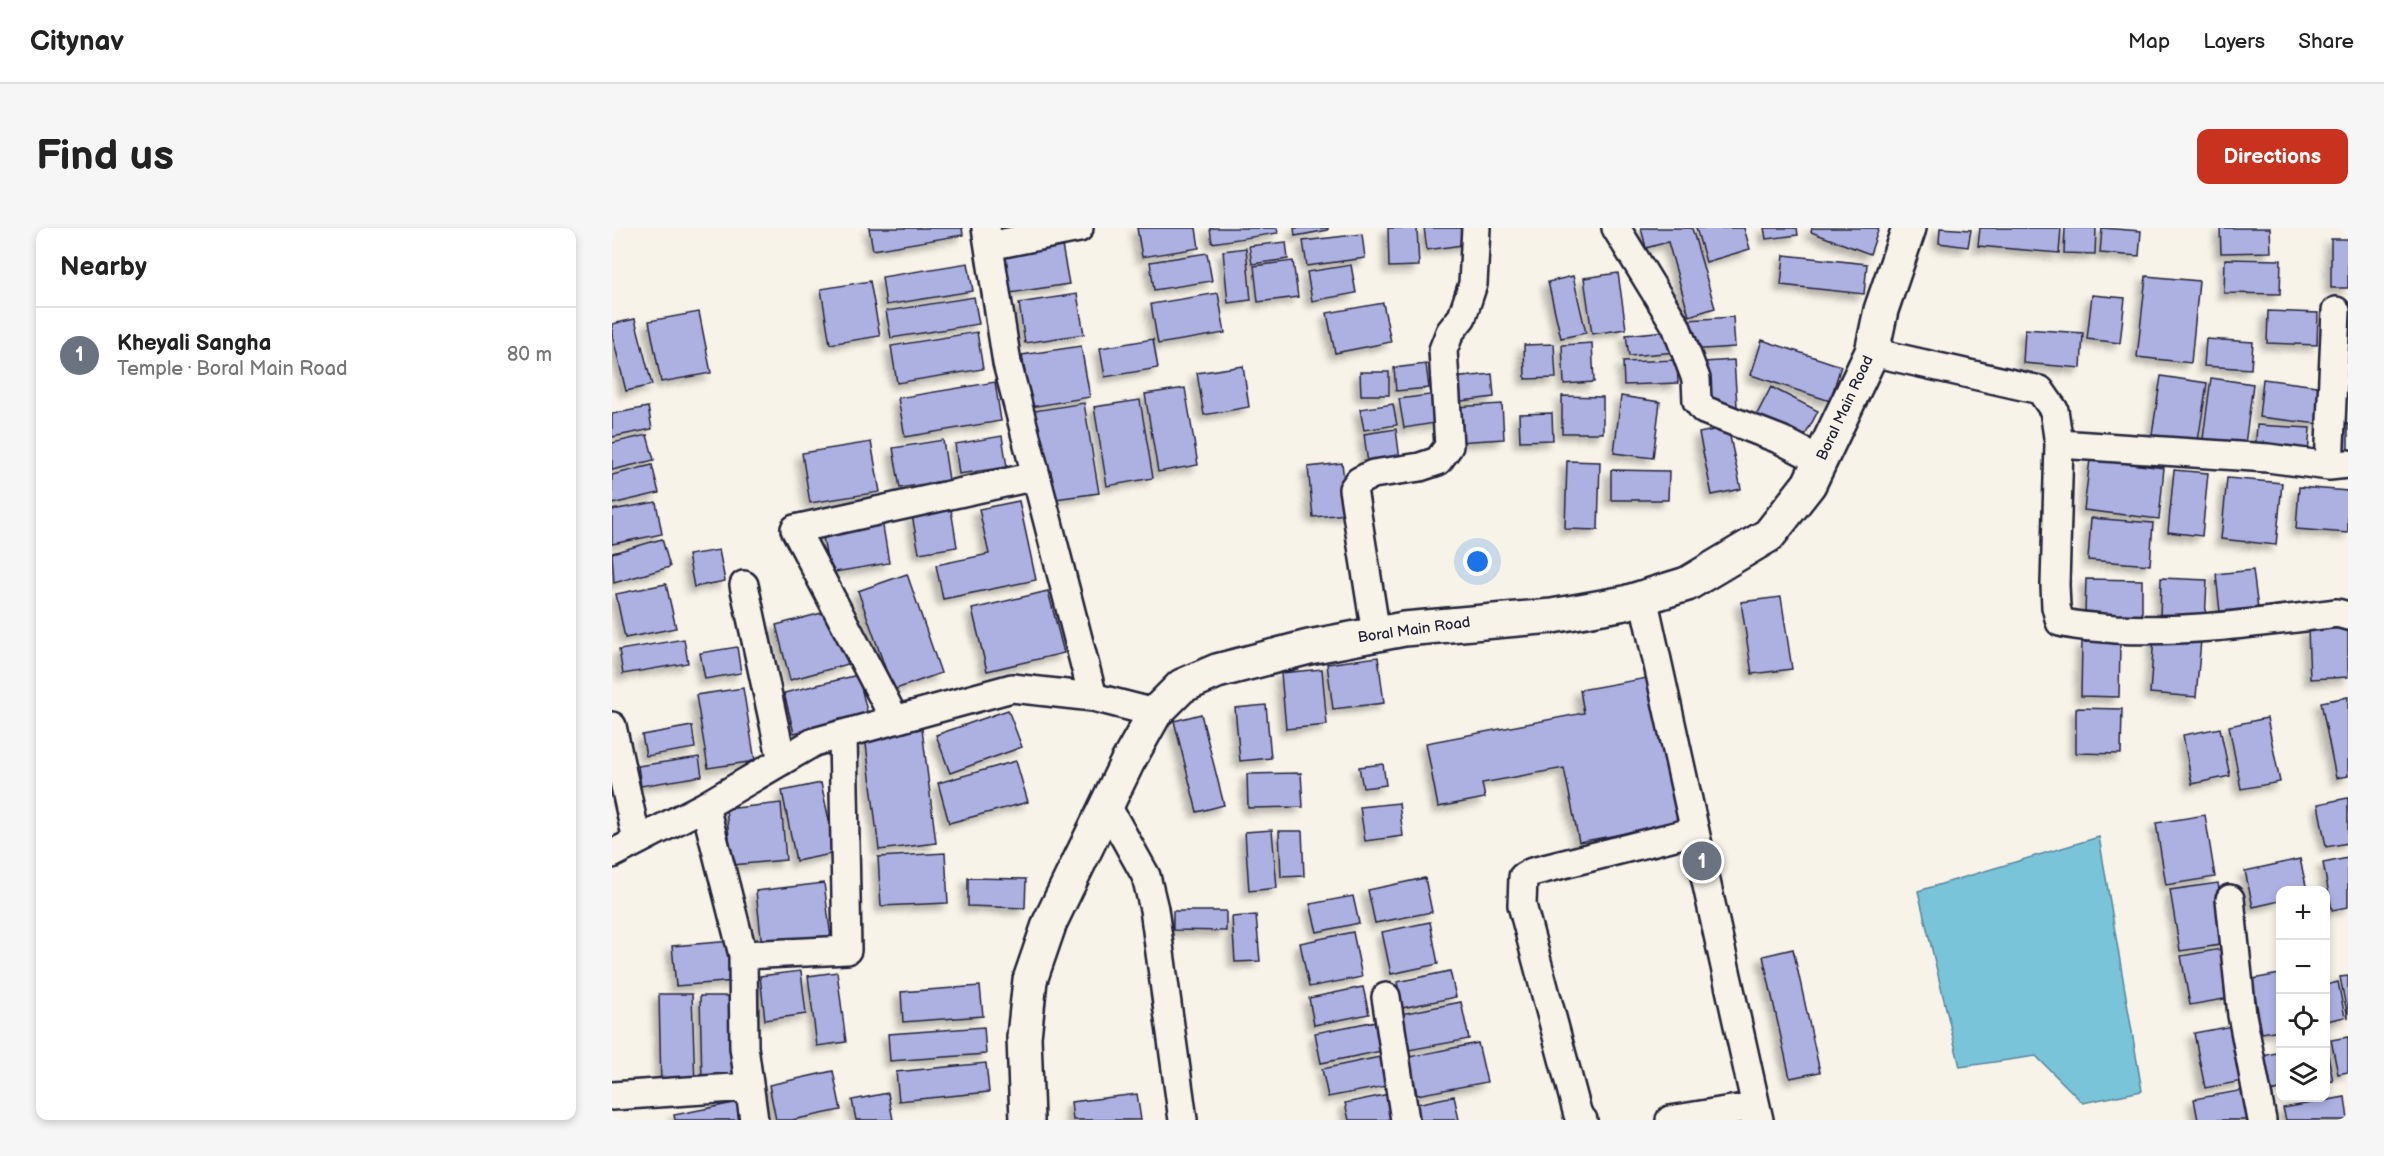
<!DOCTYPE html>
<meta charset="utf-8">
<style>
:root{--surface:#fff;--page:#f6f6f6;--text:#222;--muted:#767676;--line:#e0e0e0;--accent:#c8321e}
body{margin:0;font-family:"Balsamiq Sans",sans-serif;background:var(--page);color:var(--text)}
.controls{position:absolute;right:18px;bottom:18px;display:grid;overflow:hidden;border-radius:12px;box-shadow:0 3px 9px #0003}
.controls button{width:54px;height:54px;display:grid;place-items:center;padding:0;border:0;border-bottom:2px solid var(--line);background:var(--surface);color:var(--text);font:30px sans-serif}
.you{position:absolute;left:866px;top:334px;width:21px;height:21px;margin:-15px;border:4px solid #fff;border-radius:50%;background:#1a73e8;box-shadow:0 0 0 9px #1a73e833}
.badge{display:grid;place-items:center;width:39px;height:39px;border-radius:50%;background:var(--accent);color:#fff;font-size:20px;font-weight:700}
.pin{position:absolute;translate:-50% -50%;border:3px solid #fff;box-shadow:0 2px 6px #0006}
.list{margin:0;padding:0;list-style:none}
h2{display:flex;justify-content:space-between;align-items:center;height:78px;margin:0;padding:0 24px;font-size:26px}
h2 small{font-size:20px;font-weight:400;color:var(--muted)}
.list li{display:grid;grid-template-columns:39px 1fr auto;gap:18px;align-items:center;box-sizing:border-box;height:96px;padding:0 24px;border-top:2px solid var(--line)}
.list b{display:block;font-size:22px;white-space:nowrap}
.list p{margin:0;font-size:20px;white-space:nowrap;color:var(--muted)}
.list em{font-size:20px;font-style:normal;color:var(--muted)}
.icon{flex:none;width:33px;height:33px;fill:none;stroke:currentColor;stroke-width:2;stroke-linecap:round;stroke-linejoin:round}
.map{position:relative;flex:none;width:1736px;height:892px;overflow:hidden;border-radius:12px}
header{display:flex;align-items:center;gap:36px;box-sizing:border-box;height:84px;padding:0 30px;background:var(--surface);border-bottom:2px solid var(--line)}
header strong{font-size:28px}
nav{display:flex;gap:33px;margin-inline-start:auto;font-size:21px}
.intro{display:flex;align-items:center;justify-content:space-between;box-sizing:border-box;height:144px;padding:0 36px}
h1{margin:0;font-size:42px}
.button{padding:15px 27px;border-radius:12px;background:var(--accent);color:#fff;font-size:21px;font-weight:700}
main{display:flex;gap:36px;padding:0 36px}
aside{flex:1;background:var(--surface);border-radius:12px;box-shadow:0 3px 9px #0003}
.map>svg:first-child{display:block}
</style>
<header>
<strong>Citynav</strong>
<nav><a>Map</a><a>Layers</a><a>Share</a></nav>
</header>
<div class="intro"><h1>Find us</h1><a class="button">Directions</a></div>
<main>
<aside>
<h2>Nearby<small></small></h2>
<ul class="list">
<li><span class="badge" style="background:#6b7280">1</span><div><b>Kheyali Sangha</b><p>Temple · Boral Main Road</p></div><em>80 m</em></li>
</ul>
</aside>
<div class="map">
<svg width="1736" height="892" viewBox="0 0 1736 892">
<defs>
<filter id="shadow"><feDropShadow dx="-5.5" dy="5.5" stdDeviation="3" flood-color="#0004"/></filter>
</defs>
<rect width="100%" height="100%" fill="#f7f3e8"/>
<filter id="ink" filterUnits="userSpaceOnUse"><feTurbulence type="fractalNoise" baseFrequency=".0167" numOctaves="2"/><feDisplacementMap in="SourceGraphic" scale="12" xChannelSelector="R" yChannelSelector="G"/><feConvolveMatrix kernelMatrix="1 2 1 2 8 2 1 2 1" color-interpolation-filters="sRGB"/></filter>
<g filter="url(#ink)">
<path fill="#7ac4da" stroke="#57839a" stroke-width="1.5" d="M1487,609l43,254 -59,12 -47,-47 -76,11 -42,-176z"/>
<path fill="#adb1e2" stroke="#22223b" stroke-width="1.5" filter="url(#shadow)" d="M257,0h93l1,7 -90,15z
M525,0h59l3,20 -57,9z
M598,0h67l1,5 -66,10z
M682,0h34v2l-33,6z
M776,0h29l2,38 -30,1z
M812,0h42l3,16 -42,6z
M1029,0h51l23,80 -26,8 -21,-74 -22,6z
M1084,0h48l6,21 -44,13z
M1152,0h33l1,7 -32,4z
M1200,0h67l-9,26 -59,-22z
M1328,0l31,2 -3,17 -29,-4z
M1368,0h81l-2,25 -81,-7z
M1453,0h31l-1,26 -31,-1z
M1490,0l39,3 -2,25 -39,-3z
M1608,0h50l1,24 -50,1z
M750,6l3,24 -58,8 -4,-25z
M1719,11h17v49h-17z
M449,12l8,44 -59,9 -7,-44z
M674,14l2,17 -36,5 -3,-18z
M634,20l5,52 -23,3 -5,-52z
M595,25l5,28 -58,9 -4,-28z
M1172,27l83,9 -3,30 -83,-9z
M1613,31l56,1 -1,34 -56,-1z
M681,33l5,36 -40,5 -4,-36z
M356,35l5,28 -87,14 -4,-28z
M739,37l5,28 -44,8 -5,-29z
M1006,45l8,56 -34,5 -8,-56z
M961,48l13,57 -25,5 -13,-56z
M1534,48l53,5 -8,82 -54,-6z
M258,53l10,55 -50,8 -9,-55z
M606,65l7,40 -67,11 -7,-40z
M465,66l7,40 -59,9 -6,-40z
M1480,67l33,3 -5,45 -33,-4z
M362,69l5,27 -88,14 -5,-27z
M771,75l8,39 -56,11 -8,-40z
M1656,83l50,2 -1,32 -50,-2z
M87,84l12,61 -50,9 -12,-61z
M1121,89l2,30 -46,3 -2,-30z
M23,91l17,66 -26,6 -14,-57v-10z
M1413,101l58,4 -2,35 -58,-5z
M1063,102l2,22 -48,4 -3,-21z
M365,104l6,37 -86,14 -6,-37z
M541,111l5,29 -53,9 -5,-29z
M1594,111l47,3 -2,27 -47,-3z
M1150,112l79,26 -11,35 -79,-26z
M980,115l2,39 -30,2 -2,-39z
M942,116l2,34 -31,1 -1,-34z
M469,118l9,51 -59,10 -9,-52z
M1065,132l1,23 -54,2 -1,-23z
M1122,132l3,46 -30,3 -3,-47z
M814,136l3,24 -33,3 -2,-23z
M631,138l6,41 -45,8 -7,-42z
M748,144h29v23h-28z
M880,146l2,23 -40,5 -2,-24z
M1549,148l46,7 -10,65 -46,-7z
M1599,150l42,6 -9,68 -42,-6z
M1651,151l61,8 -5,37 -60,-7z
M383,154l6,39 -96,16 -7,-39z
M1159,159l47,24 -18,34 -46,-25z
M573,160l13,77 -40,7 -13,-78z
M825,166l4,28 -37,6 -5,-29z
M950,168l41,1v36h-41z
M1009,168l39,6 -7,56 -39,-5z
M528,172l13,78 -46,8 -13,-79z
M472,175l15,90 -51,7 -14,-89z
M781,176l4,21 -33,5 -4,-21z
M890,176l2,35 -47,3 -2,-35z
M36,179l4,22 -40,8v-23z
M940,185l1,27 -33,1 -1,-27z
M1731,195l5,1v28h-7z
M1645,197l53,3 -2,28 -53,-3z
M1116,199l13,62 -29,6 -13,-62z
M784,201l4,31 -32,4 -4,-30z
M35,207l7,25 -42,10v-27z
M390,208l5,31 -48,7 -4,-30z
M331,212l6,40 -49,8 -7,-40z
M259,214l9,50 -70,11 -8,-50z
M1478,231l74,9 -5,51 -75,-9z
M955,233l33,1 -2,68 -33,-1z
M730,235l6,51 -35,3 -5,-50z
M40,237l7,28 -47,11v-29z
M999,242l58,1 -1,29h-57z
M1562,242l34,3 -6,63 -34,-4z
M1615,250l55,5 -6,62 -55,-6z
M1687,259l49,4v42l-52,-4z
M407,273l17,79 -93,19 -7,-34 53,-11 -10,-45z
M44,274l6,32 -50,10v-34z
M339,281l6,38 -38,6 -7,-38z
M1479,290l62,5 -3,42 -62,-5z
M270,292l7,43 -60,10 -7,-43z
M50,311l8,28 -56,16 -2,-30z
M107,322l6,31 -31,6 -6,-32z
M1641,342l6,47 -38,5 -5,-48z
M295,346l34,99 -48,17 -35,-99z
M1549,350l46,2 -2,42 -45,-2z
M1474,351l56,1v35l-57,-1z
M54,356l10,44 -51,10 -9,-44z
M436,363l16,62 -77,18 -15,-62z
M1169,369l11,72 -40,5 -11,-72z
M221,382l15,54 -58,16 -14,-55z
M1736,400v49l-38,2 -2,-49z
M1542,408l47,4 -5,57 -46,-4z
M72,411l4,24 -65,11 -4,-24z
M1470,414h38l-1,55 -38,-1z
M125,419l4,26 -36,6 -5,-26z
M766,429l6,46 -51,6 -6,-45z
M710,441l5,56 -41,4 -5,-56z
M246,447l10,40 -74,18 -10,-40z
M1046,448l29,146 -108,20 -15,-74 -82,15 3,15 -47,9 -12,-64 158,-30 -4,-23z
M131,460l12,73 -47,7 -12,-73z
M1736,469v79l-12,2 -15,-76z
M654,477l5,53 -31,3 -5,-53z
M1464,480l46,1 -1,45 -45,-1z
M396,482l14,37 -72,26 -14,-38z
M589,486l23,91 -27,7 -23,-91z
M1655,490l13,64 -39,7 -12,-63z
M80,498l3,22 -49,8 -4,-21z
M1608,500l10,48 -38,8 -9,-49z
M310,501l14,114 -57,7 -14,-114z
M87,529l3,19 -61,10 -3,-20z
M404,533l12,41 -79,21 -11,-40z
M771,536l3,21 -23,3 -4,-21z
M689,545l2,34 -55,1 -1,-34z
M209,555l15,70 -40,8 -14,-70z
M1736,570v45l-22,4 -8,-43z
M169,575l5,57 -54,5 -6,-56z
M787,575l4,33 -38,5 -5,-34z
M1593,587l10,62 -49,8 -10,-62z
M660,602l5,58 -28,3 -4,-59z
M667,603h23l2,45 -23,1z
M333,625l3,50 -67,3 -3,-49z
M1736,630v49l-16,3 -9,-47z
M1688,631l7,31h-27v11l-27,6 -8,-36z
M356,650l58,1 -1,29 -57,-2z
M813,650l7,34 -57,11 -7,-33z
M212,655l7,55 -69,8 -6,-55z
M1606,655l9,61 -47,7 -10,-61z
M741,668l6,27 -42,9 -7,-28z
M561,683h53v20l-53,-1z
M644,687l4,46 -25,1 -3,-45z
M818,694l8,42 -47,10 -9,-42z
M741,704l9,45 -53,10 -9,-44z
M120,713l4,40 -60,5 -4,-40z
M1181,721l27,123 -30,6 -27,-122z
M1609,721l9,49 -40,7 -9,-49z
M189,743l5,43 -41,6 -5,-44z
M838,743l6,26 -54,11 -5,-26z
M225,744l9,70 -29,4 -9,-70z
M1668,746v56l-18,3 -10,-54z
M1736,748v42l-8,-41z
M1726,754l7,35 -19,4v-36z
M368,758l3,30 -80,6 -2,-30z
M751,759l6,27 -55,11 -5,-27z
M47,766h33l3,92 -34,1z
M88,768h36l2,85 -36,1z
M849,774l8,37 -60,11 -8,-36z
M764,793l6,30 -61,12 -6,-30z
M1620,798l11,55 -38,7 -11,-55z
M372,799l2,27 -96,7 -2,-27z
M1736,809v35l-10,2 -7,-34z
M866,815l9,39 -70,13 -8,-38z
M1714,816l7,37 -7,1z
M1668,824v38l-11,2 -6,-36z
M768,829l6,29 -58,11 -6,-28z
M374,835l3,29 -90,9 -3,-29z
M221,843l8,39 -49,10h-16l-7,-35z
M1637,861l6,31h-57l-4,-21z
M276,865l5,27h-37l-4,-20z
M782,865l6,27h-51l-4,-17z
M525,866l4,26h-68l-2,-18z
M842,868l5,24h-44l-3,-15z
M1733,869l3,23h-62l-3,-12z
M132,873l4,19h-73l-1,-5z"/>
<g fill="none" stroke-linecap="round" stroke-linejoin="round">
<g stroke="#22223b" stroke-width="32">
<path id="minor" d="M374,0l21,135 86,334 62,16
M1004,0l60,98 20,53 1,22 7,9 77,30 40,21
M377,18l90,-18
M1260,124l168,38 14,20 5,34 -4,141 1,22 4,15c18,5 36,5 55,7 74,4 149,-7 222,-16l11,3
M1447,216l209,14 61,8 19,-2
M1717,238l7,-155
M132,357l38,176
M1031,369l116,523
M764,406l-23,-145 6,-8 14,-7 47,-7 18,-6 11,-15 -6,-96 7,-18 12,-15 11,-33 3,-56
M283,492l-100,-191 241,-53
M0,498l25,115
M93,578l38,149 1,92 10,73
M495,578l39,70 8,33 29,211
M0,626l93,-48 109,-64 198,-54 81,9
M1618,671l12,116 20,105
M131,727l104,-5 -4,-216
M774,769l19,123
M0,868l137,-9
M971,892l-5,-5 -56,-210 1,-28 9,-5 163,-41
M1058,892l86,-14"/>
</g>
<g stroke="#22223b" stroke-width="38">
<path id="secondary" d="M415,892l-3,-83 6,-57 20,-58 77,-159 28,-50 27,-27 35,-15 92,-24 95,-18 148,-13 73,-13 62,-19 82,-49 40,-51 63,-132 9,-42 28,-82"/>
</g>
<use href="#minor" stroke="#f7f3e8" stroke-width="27"/>
<use href="#secondary" stroke="#f7f3e8" stroke-width="33"/>
</g>
</g>
<g text-anchor="middle" dominant-baseline="central" stroke-width="4.5" stroke-linejoin="round" paint-order="stroke">
<g font-size="15" fill="#22223b" stroke="#f7f3e8">
<text transform="translate(1233 180) rotate(-65)">Boral Main Road</text>
<text transform="translate(802 402) rotate(-8)">Boral Main Road</text>
</g>
</g>
</svg>
<div class="controls">
<button>+</button>
<button>−</button>
<button><svg class="icon" aria-label="locate" viewBox="0 0 24 24"><circle cx="12" cy="12" r="6"/><path d="M12 2v4M12 18v4M2 12h4M18 12h4"/></svg></button>
<button><svg class="icon" aria-label="layers" viewBox="0 0 24 24"><path d="M12 4l9 5-9 5-9-5zM3 14l9 5 9-5"/></svg></button>
</div>
<div class="you"></div>
<div class="pin badge" style="left:1090px;top:633px;background:#6b7280">1</div>
</div>
</main>
